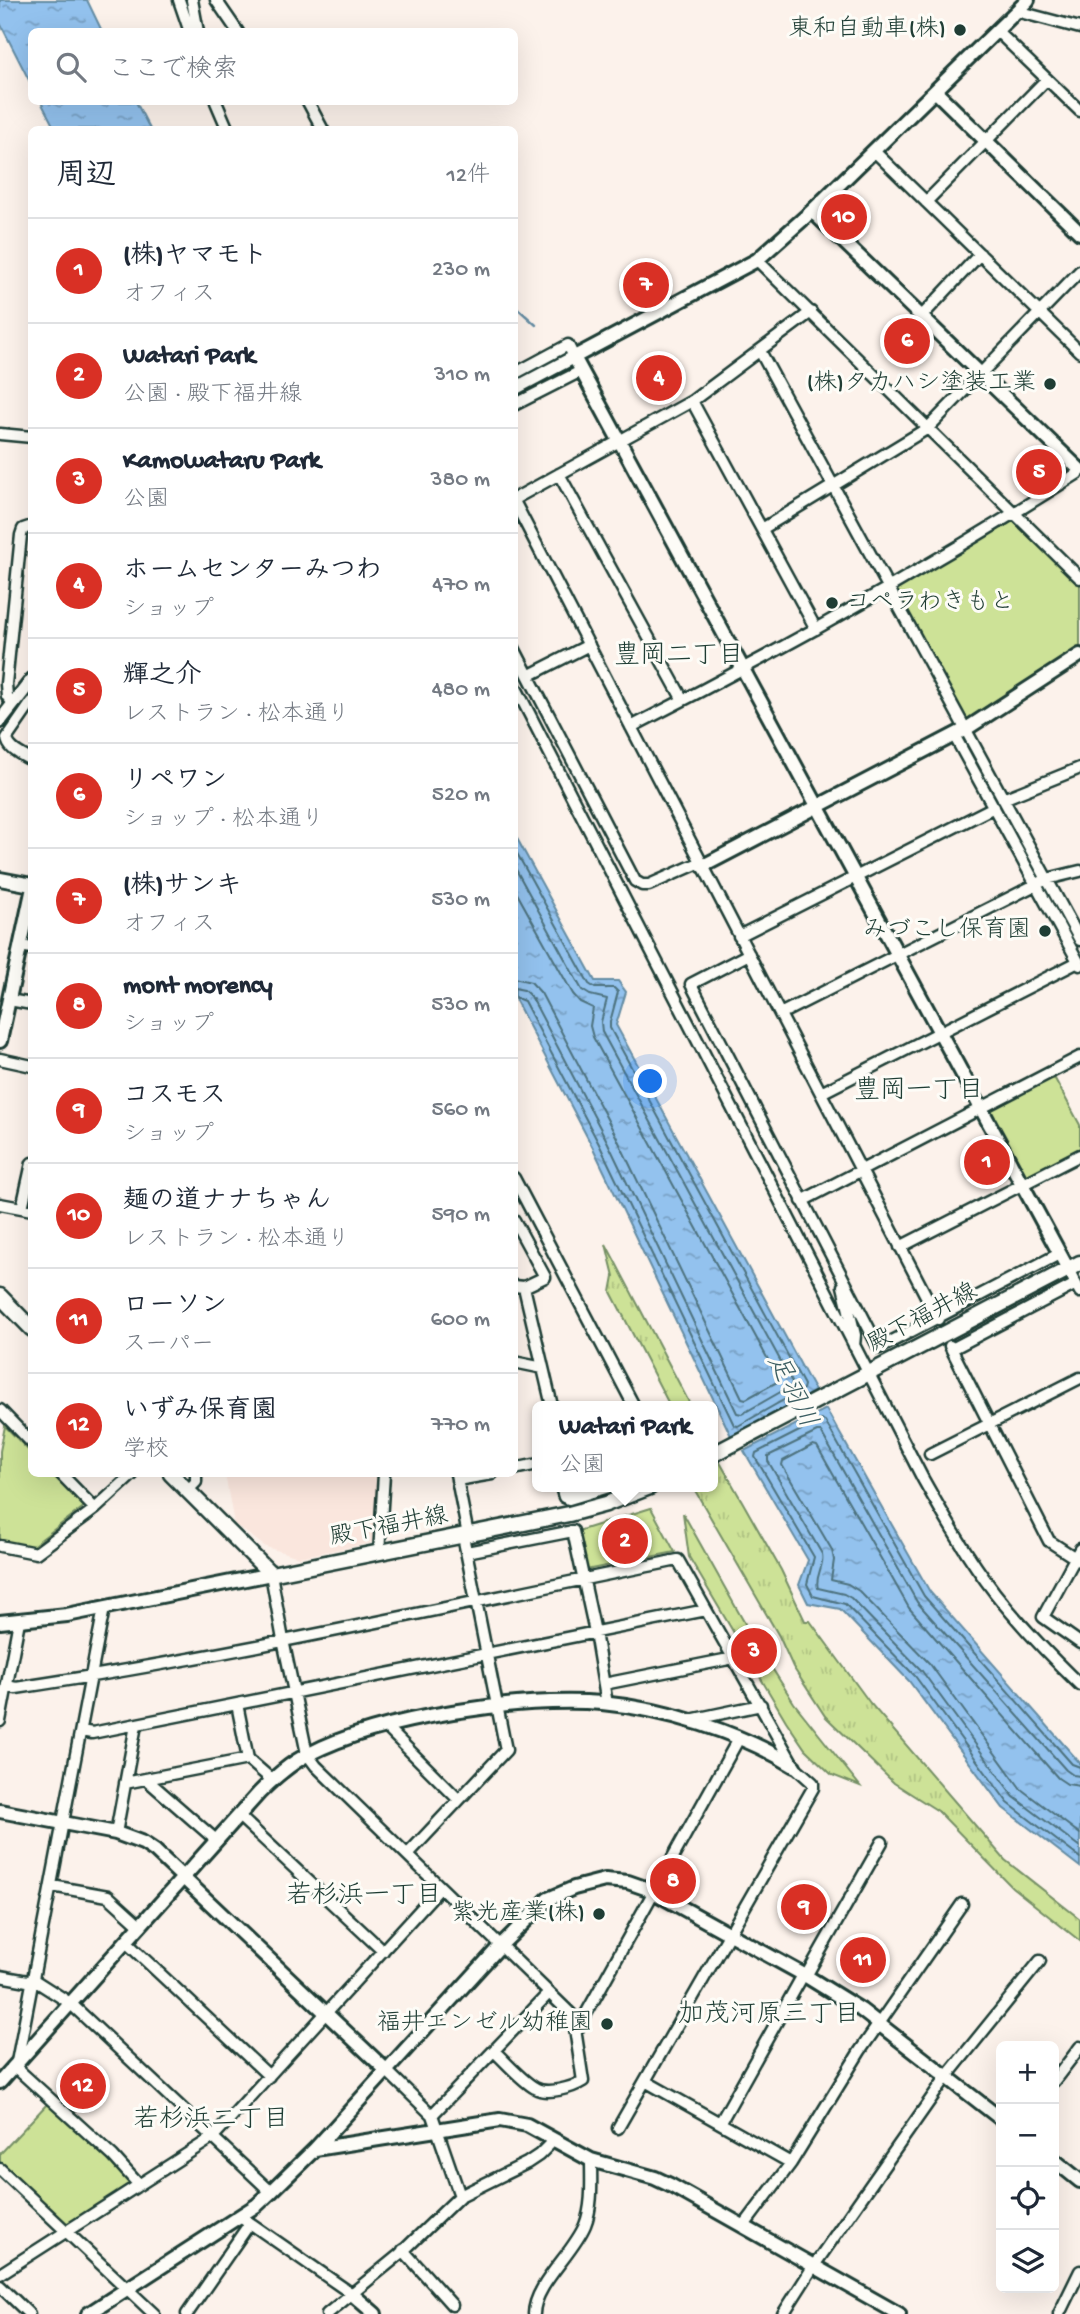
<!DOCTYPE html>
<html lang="ja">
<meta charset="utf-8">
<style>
:root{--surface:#fff;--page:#f6f6f7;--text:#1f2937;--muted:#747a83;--line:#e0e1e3;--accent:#d93025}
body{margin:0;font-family:"Gochi Hand","Klee One",sans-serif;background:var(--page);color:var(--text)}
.controls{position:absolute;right:21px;bottom:21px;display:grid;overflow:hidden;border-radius:10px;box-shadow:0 7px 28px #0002}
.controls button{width:63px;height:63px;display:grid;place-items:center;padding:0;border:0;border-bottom:2px solid var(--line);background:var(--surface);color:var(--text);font:35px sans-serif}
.you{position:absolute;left:651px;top:1082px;width:24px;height:24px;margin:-18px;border:5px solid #fff;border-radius:50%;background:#1a73e8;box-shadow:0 0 0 10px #1a73e833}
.badge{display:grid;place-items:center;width:46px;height:46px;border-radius:50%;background:var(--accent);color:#fff;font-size:23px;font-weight:700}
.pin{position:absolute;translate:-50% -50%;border:4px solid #fff;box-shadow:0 2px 7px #0006}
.popup{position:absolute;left:532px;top:1401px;width:186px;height:91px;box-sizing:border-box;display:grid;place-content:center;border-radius:10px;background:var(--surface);filter:drop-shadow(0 2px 5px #0005);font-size:23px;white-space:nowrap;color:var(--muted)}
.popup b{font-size:26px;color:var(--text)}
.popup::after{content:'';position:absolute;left:50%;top:100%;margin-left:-14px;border:14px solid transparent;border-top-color:var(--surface)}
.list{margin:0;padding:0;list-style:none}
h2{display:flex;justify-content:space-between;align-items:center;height:91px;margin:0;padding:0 28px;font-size:30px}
h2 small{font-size:23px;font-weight:400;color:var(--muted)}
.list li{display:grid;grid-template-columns:46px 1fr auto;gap:21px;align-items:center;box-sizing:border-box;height:105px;padding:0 28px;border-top:2px solid var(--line)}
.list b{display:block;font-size:26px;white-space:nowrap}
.list p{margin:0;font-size:23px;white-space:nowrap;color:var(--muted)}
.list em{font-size:23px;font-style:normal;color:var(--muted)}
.icon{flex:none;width:38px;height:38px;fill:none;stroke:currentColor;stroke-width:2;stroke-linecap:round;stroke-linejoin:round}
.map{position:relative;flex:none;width:1080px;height:2314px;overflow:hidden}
.search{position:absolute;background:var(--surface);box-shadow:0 7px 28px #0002;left:28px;top:28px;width:490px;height:77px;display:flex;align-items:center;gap:18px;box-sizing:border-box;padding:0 24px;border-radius:10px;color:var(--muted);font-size:26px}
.panel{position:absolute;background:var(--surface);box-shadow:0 7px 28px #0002;left:28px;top:126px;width:490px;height:1351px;border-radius:10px}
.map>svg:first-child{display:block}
</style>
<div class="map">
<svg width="1080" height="2314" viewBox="0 0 1080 2314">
<defs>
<pattern id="grass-tufts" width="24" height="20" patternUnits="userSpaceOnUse" patternTransform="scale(1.75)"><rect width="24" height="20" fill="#cde297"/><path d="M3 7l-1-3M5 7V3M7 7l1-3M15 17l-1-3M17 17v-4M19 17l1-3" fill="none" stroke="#b0c383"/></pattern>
<pattern id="water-ripples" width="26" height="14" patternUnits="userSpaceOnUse" patternTransform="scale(1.75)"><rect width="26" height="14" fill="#93c2ee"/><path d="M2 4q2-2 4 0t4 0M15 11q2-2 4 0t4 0" fill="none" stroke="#779fc2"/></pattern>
</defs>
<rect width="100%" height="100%" fill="#fcf2eb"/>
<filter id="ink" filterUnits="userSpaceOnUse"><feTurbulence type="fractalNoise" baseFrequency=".0143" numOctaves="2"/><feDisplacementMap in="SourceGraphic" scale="14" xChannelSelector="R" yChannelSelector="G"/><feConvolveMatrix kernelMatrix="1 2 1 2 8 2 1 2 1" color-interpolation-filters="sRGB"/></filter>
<g filter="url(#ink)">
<path fill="#fae6dd" d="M225,1474h154l-5,64 -3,5 -72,14 -33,-10 -32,-23z"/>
<path fill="url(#grass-tufts)" stroke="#769066" stroke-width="2" d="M606,1244l85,162h-21l-59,-114 3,-16z
M713,1450l68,120 24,51h5l60,82 135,157 75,59v22l-68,-54 -74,-76 -44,-28 -69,-67 -32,-49 -14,-31 -86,-149h19z"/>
<path fill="#cde297" stroke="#769066" stroke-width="2" d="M1014,513l66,65v76l-117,71 -72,-133z
M1050,1078l5,1 25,46v26l-51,26 -5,-1 -35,-64 2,-4z
M5,1426l26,27 1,21h20l33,32 -54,41 -31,-5v-91z
M651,1508l24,44 -89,18 -8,-39z
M683,1513l70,125 41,65 66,83 -28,-11 -27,-26 -19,-28 -97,-164z
M48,2103l83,79 -64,46 -67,-64v-10z"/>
<path fill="url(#water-ripples)" stroke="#658da4" stroke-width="2" d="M0,0h87l15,31 -70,1 -1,52 -31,-61z
M41,102h95l14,27h-95z
M514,833l81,148h23l8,11 -10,33 199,366 -83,47 -139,-290 -78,-149z
M826,1409l104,183 150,171v104l-77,-59 -94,-127 -69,-72 -32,-6 -9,-18 9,-25 -64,-109z"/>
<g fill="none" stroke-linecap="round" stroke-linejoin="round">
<path stroke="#4d727e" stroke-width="2" d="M514,848l75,136 6,4h19l4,4 -8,30v6l194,357 -1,4 -65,37 -4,-1 -135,-281 -75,-143 -10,-4
M514,866l68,124 8,5 17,4 -6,23 1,10 190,350 -1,4 -49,28 -5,-1 -130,-272 -75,-143 -8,-8 -10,-2
M514,888l59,106 7,8 13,6 -3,18 3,11 185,341 -1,4 -31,17 -4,-1 -126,-262 -75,-143 -10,-11 -17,-4
M1080,1767l-8,-3 -148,-168 -99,-175 -4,-1 -65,33 -1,4 59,100 -7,27 6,12 32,8 70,72 93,127 72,55
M1080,1776l-7,-1 -7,-5 -149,-168 -96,-170h-4l-49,24v5l54,93c3,12 -8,23 -4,34l26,6 7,4 71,73 92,126 66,50
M1080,1786l-13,-2 -9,-6 -149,-170 -92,-162 -4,-1 -30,16 -1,4 50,85 2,10 -3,20 17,4 11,7 71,73 91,125 59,45"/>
<path stroke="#658da4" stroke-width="2.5" d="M514,305l22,20"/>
<g stroke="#1f3d34" stroke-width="15">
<path id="minor" d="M179,0l11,32
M192,0l6,32
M216,0l22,32
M1016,11l64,17
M997,31l83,80
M216,102l12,28
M308,102l15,28
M874,151l206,201
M926,202l121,-123
M757,260l323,318
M921,317l59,-63
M760,351l320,589
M514,374l54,-29 6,12
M692,401l124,228
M514,405l67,-34
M0,434l32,3
M559,474l124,226
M514,499l178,-98 119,-89
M514,501l424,818
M762,529l166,-101 152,-157
M514,648l121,233 7,4h7l52,-23
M530,675l59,-30
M514,684l409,795c22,39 45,79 72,114 26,33 55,63 85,92
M32,702l-25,36c1,12 16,17 25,23
M13,703l-6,-7 -1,-12 15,-149 2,-6 9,-3
M631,727c154,-78 303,-163 449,-255
M954,735l126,230
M1003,799l77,-31
M739,936l255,-129
M20,946l12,2
M749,954l-58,30 188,364 180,-94
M9,1000l23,4
M780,1014l267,-135 33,-8
M0,1059l32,7
M821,1093l257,-131
M514,1178l120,228
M802,1201l278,-144
M0,1204l32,6
M22,1208l10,-45
M514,1220l31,57 -21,10 -10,-1
M900,1247l180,-92
M1068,1269l12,23
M843,1286l12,49 -1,11
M524,1287l28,119
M950,1346l99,195 31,20
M952,1349l124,-65
M514,1362l29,6
M0,1410l32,33
M930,1454l150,-76
M514,1469l24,-5
M61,1474l34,35
M456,1474l12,61
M457,1480l35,-6
M561,1487l3,10 5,2 40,-12
M188,1490l8,-8v-8
M563,1493l23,-6
M0,1546l36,7 59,-44 38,-35
M1080,1549l-37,68 37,26
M467,1552l106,-21 22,101 12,72
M379,1553l5,-79
M271,1574l12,66 24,114 9,12 257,250 10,65c-11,7 -36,14 -48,7 -13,-7 -30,-27 -41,-37
M604,1684l130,-26
M7,1686l9,2c222,-33 442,-84 662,-128l116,206 19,17v5l-195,340
M237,1704l11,55 24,21
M690,1720l71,-15
M0,1721l19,-100
M386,1727l73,73
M81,1731l11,2 614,-123
M146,1779l71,62
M125,1783l123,-24
M239,1816l144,135
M116,1833l20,-108
M408,1854l98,-104 -43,-214
M52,1886l56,10 33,30
M126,1942l143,134
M0,1976l33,6
M806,1976l76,-134
M34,1980l36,23 201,189
M576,2032l163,-294
M17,2062l87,-454
M14,2066l99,90 26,29
M387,2071l45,44 28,81
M645,2081l146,82
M1054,2081l26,-34
M432,2115l116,-121
M720,2123l83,-148
M0,2169l154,145
M240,2216l112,78
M743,2227l48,-64 69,-112 102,-147
M403,2250l49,55
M0,2274l212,-136 228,-250
M0,2286l29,28
M187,2314l63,-91
M327,2314l72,-59 61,-59 67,-33 12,-8 14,-14
M534,2314c0,-29 39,-60 51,-89 8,-20 6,-44 6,-65
M783,2314l30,-47 134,-191 93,-115
M1059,2314l21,-43"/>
</g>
<g stroke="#1f3d34" stroke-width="18">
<path id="tertiary" d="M935,91l145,142
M812,211l268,259
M574,357l494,912
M514,389l243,-129 55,-49 216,-211
M0,721l32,-41
M703,866l263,-137 114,-74
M0,879l32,6
M0,1041l32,-149
M0,1622l67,-7 204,-41
M0,1811l116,22 27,10 12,8 232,220
M0,2082l259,-289c15,-15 31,-30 50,-39 71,-37 214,-58 293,-51 63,6 138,29 192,63
M315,2149l185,-29 27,5 64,35 64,18 17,8 227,128
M1054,2160l26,21
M352,2294l23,20
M88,2314l169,-109 14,-13 44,-43 185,-203 48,-47 26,-11 31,-8 23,2 20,7 158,87 55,34 140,109"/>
</g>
<g stroke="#1f3d34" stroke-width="19">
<path id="secondary" d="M0,1296l32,33
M712,1455l368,-192
M171,1474l100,100 298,-60 37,-10 44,-17"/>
</g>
<use href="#minor" stroke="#fdfcf7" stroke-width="10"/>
<use href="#tertiary" stroke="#fdfcf7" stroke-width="12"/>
<use href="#secondary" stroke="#fdfcf7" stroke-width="14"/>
</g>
</g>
<g fill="#1f3d34" stroke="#fdfcf7" stroke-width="2.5">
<circle cx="960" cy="30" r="7"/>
<circle cx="1050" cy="384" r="7"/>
<circle cx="832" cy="603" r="7"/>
<circle cx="1045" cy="931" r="7"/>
<circle cx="599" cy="1914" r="7"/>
<circle cx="607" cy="2024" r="7"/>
</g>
<g text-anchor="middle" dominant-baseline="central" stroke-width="6" stroke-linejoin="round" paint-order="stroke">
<g font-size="24" fill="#1f3d34" stroke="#fdfcf7" text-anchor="end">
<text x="946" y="30">東和自動車(株)</text>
<text x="1036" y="384">(株)タカハシ塗装工業</text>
<text x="846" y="603" text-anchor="start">コペラわきもと</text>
<text x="1031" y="931">みづこし保育園</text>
<text x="585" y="1914">紫光産業(株)</text>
<text x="593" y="2024">福井エンゼル幼稚園</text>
</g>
<g font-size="24" fill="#1f3d34" stroke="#fdfcf7">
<text transform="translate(923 1319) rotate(-28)">殿下福井線</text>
<text transform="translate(389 1528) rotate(-11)">殿下福井線</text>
</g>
<g font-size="26" fill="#1f3d34" stroke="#fdfcf7">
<text x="679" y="657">豊岡二丁目</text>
<text x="919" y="1092">豊岡一丁目</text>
<text x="364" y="1897">若杉浜一丁目</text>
<text x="769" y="2016">加茂河原三丁目</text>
<text x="211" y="2121">若杉浜二丁目</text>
</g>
<g font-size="26" font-style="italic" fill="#3c5e62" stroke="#fdfcf7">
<text transform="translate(790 1392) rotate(63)">足羽川</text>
</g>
</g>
</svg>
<div class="controls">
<button>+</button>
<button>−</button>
<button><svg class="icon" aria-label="locate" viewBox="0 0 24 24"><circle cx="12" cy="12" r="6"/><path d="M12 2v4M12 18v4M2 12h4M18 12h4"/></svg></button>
<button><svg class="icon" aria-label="layers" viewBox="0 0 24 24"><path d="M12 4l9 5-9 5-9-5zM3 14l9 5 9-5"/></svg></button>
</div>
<div class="you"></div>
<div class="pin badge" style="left:987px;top:1162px">1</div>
<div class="pin badge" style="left:625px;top:1541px">2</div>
<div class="popup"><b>Watari Park</b>公園</div>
<div class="pin badge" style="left:754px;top:1651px">3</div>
<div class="pin badge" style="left:659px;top:378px">4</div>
<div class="pin badge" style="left:1039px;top:472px">5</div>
<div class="pin badge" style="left:907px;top:341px">6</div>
<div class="pin badge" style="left:646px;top:285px">7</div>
<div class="pin badge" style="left:673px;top:1881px">8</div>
<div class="pin badge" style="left:804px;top:1907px">9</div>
<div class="pin badge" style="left:844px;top:217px">10</div>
<div class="pin badge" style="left:863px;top:1960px">11</div>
<div class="pin badge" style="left:83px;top:2086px">12</div>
<div class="search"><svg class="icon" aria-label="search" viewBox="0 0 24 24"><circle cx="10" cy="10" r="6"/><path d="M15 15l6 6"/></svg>ここで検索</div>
<section class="panel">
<h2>周辺<small>12件</small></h2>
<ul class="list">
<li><span class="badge">1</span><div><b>(株)ヤマモト</b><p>オフィス</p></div><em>230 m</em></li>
<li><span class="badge">2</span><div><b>Watari Park</b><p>公園 · 殿下福井線</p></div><em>310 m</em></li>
<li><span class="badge">3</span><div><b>Kamowataru Park</b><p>公園</p></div><em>380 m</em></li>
<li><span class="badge">4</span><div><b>ホームセンターみつわ</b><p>ショップ</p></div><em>470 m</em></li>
<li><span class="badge">5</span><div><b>輝之介</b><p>レストラン · 松本通り</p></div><em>480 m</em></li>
<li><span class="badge">6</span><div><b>リペワン</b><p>ショップ · 松本通り</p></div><em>520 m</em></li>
<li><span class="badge">7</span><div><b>(株)サンキ</b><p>オフィス</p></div><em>530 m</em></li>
<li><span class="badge">8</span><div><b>mont morency</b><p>ショップ</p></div><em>530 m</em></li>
<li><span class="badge">9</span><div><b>コスモス</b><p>ショップ</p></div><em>560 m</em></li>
<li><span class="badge">10</span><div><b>麺の道ナナちゃん</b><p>レストラン · 松本通り</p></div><em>590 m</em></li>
<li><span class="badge">11</span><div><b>ローソン</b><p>スーパー</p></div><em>600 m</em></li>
<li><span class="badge">12</span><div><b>いずみ保育園</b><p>学校</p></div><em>770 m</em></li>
</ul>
</section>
</div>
